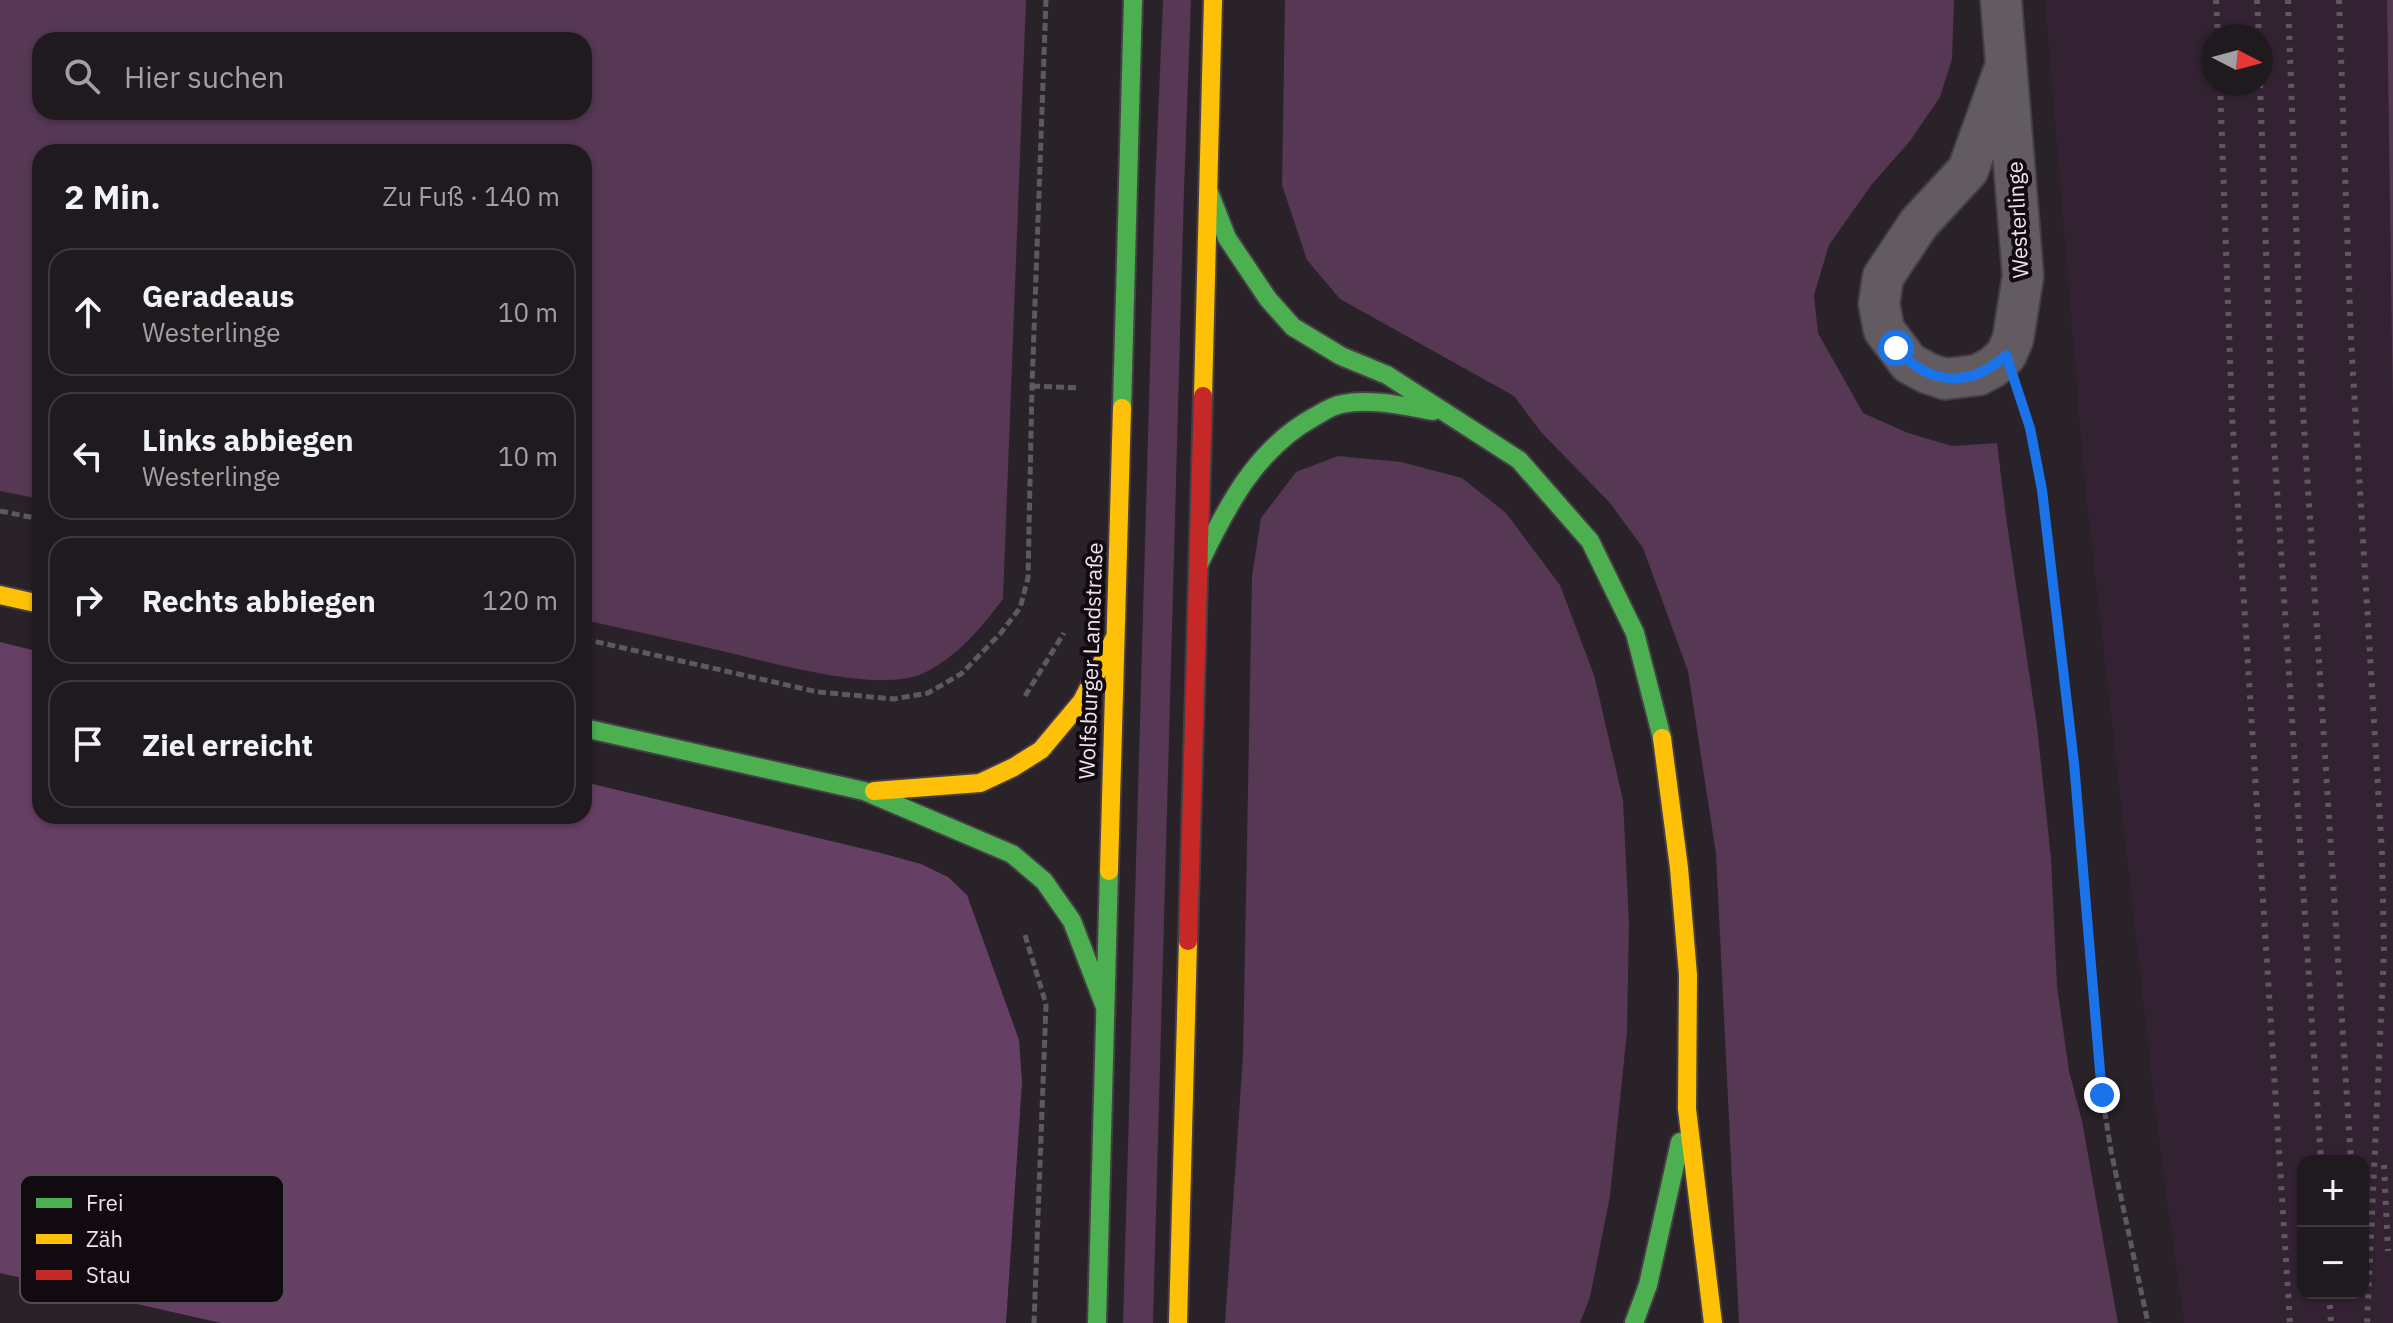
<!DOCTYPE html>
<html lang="de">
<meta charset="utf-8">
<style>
:root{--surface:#1f1a1e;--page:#2c272b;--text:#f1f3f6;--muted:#a1a1a4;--line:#3c383c}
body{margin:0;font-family:"IBM Plex Sans",sans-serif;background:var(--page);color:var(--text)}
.controls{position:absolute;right:24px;bottom:24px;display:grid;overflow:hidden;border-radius:16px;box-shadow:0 2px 6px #0004}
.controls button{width:72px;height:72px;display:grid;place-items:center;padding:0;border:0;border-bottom:2px solid var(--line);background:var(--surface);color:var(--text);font:40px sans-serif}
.compass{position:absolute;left:2201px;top:24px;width:72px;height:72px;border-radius:50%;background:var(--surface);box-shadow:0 2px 6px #0004;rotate:96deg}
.stop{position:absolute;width:24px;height:24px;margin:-18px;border:6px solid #1a73e8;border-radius:50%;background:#fff}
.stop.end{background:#1a73e8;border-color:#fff;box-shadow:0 2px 8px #0008}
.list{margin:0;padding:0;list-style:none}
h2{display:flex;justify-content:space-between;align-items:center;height:104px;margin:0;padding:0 32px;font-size:34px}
h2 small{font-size:26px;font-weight:400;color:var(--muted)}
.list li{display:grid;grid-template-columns:52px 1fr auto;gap:24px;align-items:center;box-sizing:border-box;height:128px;margin:0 16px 16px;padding:0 16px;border:2px solid var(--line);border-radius:24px}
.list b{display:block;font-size:30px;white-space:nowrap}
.list p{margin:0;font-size:26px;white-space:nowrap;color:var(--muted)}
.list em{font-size:26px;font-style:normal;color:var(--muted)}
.icon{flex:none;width:44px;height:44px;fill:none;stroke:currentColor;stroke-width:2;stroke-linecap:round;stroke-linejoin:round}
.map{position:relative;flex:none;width:2393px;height:1323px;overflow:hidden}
.search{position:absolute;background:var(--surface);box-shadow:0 2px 6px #0004;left:32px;top:32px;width:560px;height:88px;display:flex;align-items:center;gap:20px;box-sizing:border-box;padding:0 28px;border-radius:24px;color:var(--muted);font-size:30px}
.panel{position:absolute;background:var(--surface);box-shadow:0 2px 6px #0004;left:32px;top:144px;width:560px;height:680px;border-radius:24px}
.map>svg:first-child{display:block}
</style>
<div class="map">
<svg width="2393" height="1323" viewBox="0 0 2393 1323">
<rect width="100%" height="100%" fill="#292228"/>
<path fill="#332332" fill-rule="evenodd" d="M2045,0h342l6,418v905h-209l-25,-182 -75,-665zM2213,36h48v48h-48zM2303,1161h60v132h-60z"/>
<path fill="#563754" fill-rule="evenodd" d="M0,0h1026l-23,599c-21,28 -47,59 -79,74 -45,21 -150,-10 -198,-21 -47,-11 -95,-22 -142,-32v-468h-544v347l-40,-8zM40,40h544v72h-544z
M1163,0h28l-7,190 -31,1133h-30l32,-1134z
M1285,0h669l-2,59 -12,38 -30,44 -38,43 -43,61 -15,50 4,38 45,80 45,20 44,13 45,-3 9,74 31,209 14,132 6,128 12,85 13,50 36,202h-379l-23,-469 -28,-183 -45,-123 -33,-45 -69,-71 -27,-36 -174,-97 -33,-39 -25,-75z
M2387,0h6v418z
M1338,456l63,6 61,16 44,35 54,72 34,90 29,125 6,124 -2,108 -17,164 -20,101 -10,26h-355l18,-268 9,-479 9,-58 35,-46z"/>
<path fill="#663f64" d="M0,642l40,10v164h544v-34l297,71 40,11 27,13 19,18 52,145 3,42 -16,241h-785l-221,-50z"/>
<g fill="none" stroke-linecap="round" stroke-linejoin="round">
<g stroke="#453f45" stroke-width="44">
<path id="street" d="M2001,0l22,276 -10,63 -7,16 -13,12 -15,8 -33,4 -18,-6 -18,-10 -25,-33 -5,-26 4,-27 36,-54 49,-53 38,-105"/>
</g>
<g stroke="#453f45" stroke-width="22">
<path id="fast" d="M1209,192l18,46 41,61 25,28 48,29 46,19 132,85 71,81 45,92 27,105
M1122,408l11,-408
M1199,564c28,-58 57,-115 115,-147 9,-5 17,-11 28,-13 29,-6 62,2 91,7
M584,728l280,63 148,63 32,27 28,40 33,86
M1097,1323l12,-452
M1634,1323l14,-38 32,-143"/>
</g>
<g stroke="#453f45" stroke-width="22">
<path id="slow" d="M1203,396l10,-396
M0,595l40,9
M1662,738l17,130 9,107 -1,134 26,214
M874,791l106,-8 34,-16 27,-17 41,-49 32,-62
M1109,871l13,-463
M1178,1323l10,-382"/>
</g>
<g stroke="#453f45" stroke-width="22">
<path id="jam" d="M1188,941l15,-545"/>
</g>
<path stroke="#5e595e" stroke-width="5" stroke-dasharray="8 4" stroke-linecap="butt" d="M1032,386l47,2
M2020,397l10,31 12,62 32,273 28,332 9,56 37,172
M0,511l40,8
M584,639l234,53 76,7 34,-6 33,-19 39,-40 20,-26 8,-30 4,-192 14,-386
M1025,696l39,-63
M1025,935l21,69 -12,319"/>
<use href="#street" stroke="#625c61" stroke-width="40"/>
<use href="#fast" stroke="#4caf50" stroke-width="18"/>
<use href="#slow" stroke="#ffc107" stroke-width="18"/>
<use href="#jam" stroke="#c62828" stroke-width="18"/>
<path stroke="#5f595f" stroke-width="6" stroke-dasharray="4 8" stroke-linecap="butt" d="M2216,0l2,36
M2257,0l2,36
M2288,0l15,411 48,750
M2339,0l12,340 31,514 2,98 -17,371
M2220,84l12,330 58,909
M2260,84l12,330 49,747
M2384,1165l4,86
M2329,1293l2,30"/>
</g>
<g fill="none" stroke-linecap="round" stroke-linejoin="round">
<path stroke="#1a73e8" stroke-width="10" d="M1896,348c32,37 74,41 110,7l24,73 12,62 32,273 28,332"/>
</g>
<g text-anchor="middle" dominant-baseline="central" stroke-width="8" stroke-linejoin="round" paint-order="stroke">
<g font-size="22" fill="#eee4ed" stroke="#110b11">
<text transform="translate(2017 220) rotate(-93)">Westerlinge</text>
<text transform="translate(1090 661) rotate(-88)">Wolfsburger Landstraße</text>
</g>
</g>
<rect x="20" y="1175" width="264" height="128" rx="12" fill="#110b11" stroke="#534c53" stroke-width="2"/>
<rect x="36" y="1198" width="36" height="10" fill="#4caf50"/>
<rect x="36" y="1234" width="36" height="10" fill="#ffc107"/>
<rect x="36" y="1270" width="36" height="10" fill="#c62828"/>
<g font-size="22" fill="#eee4ed">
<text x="86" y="1211">Frei</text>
<text x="86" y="1247">Zäh</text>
<text x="86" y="1283">Stau</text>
</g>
</svg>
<div class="controls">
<button>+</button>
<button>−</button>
</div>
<svg class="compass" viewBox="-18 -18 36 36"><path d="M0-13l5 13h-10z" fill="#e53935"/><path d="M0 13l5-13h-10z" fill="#a1a1a4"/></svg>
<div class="stop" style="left:1896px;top:348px"></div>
<div class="stop end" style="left:2102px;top:1095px"></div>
<div class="search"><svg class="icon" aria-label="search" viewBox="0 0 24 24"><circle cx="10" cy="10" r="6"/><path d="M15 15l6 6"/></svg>Hier suchen</div>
<section class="panel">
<h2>2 Min.<small>Zu Fuß · 140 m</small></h2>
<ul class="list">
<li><svg class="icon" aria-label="ahead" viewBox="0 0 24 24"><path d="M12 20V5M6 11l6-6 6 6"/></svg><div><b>Geradeaus</b><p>Westerlinge</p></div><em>10 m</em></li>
<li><svg class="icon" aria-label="left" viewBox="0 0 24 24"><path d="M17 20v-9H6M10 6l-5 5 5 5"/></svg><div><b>Links abbiegen</b><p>Westerlinge</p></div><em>10 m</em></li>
<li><svg class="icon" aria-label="right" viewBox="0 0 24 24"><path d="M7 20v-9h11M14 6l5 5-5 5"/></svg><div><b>Rechts abbiegen</b></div><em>120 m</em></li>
<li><svg class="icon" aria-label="arrive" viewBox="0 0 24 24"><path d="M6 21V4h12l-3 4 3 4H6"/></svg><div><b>Ziel erreicht</b></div></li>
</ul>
</section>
</div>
